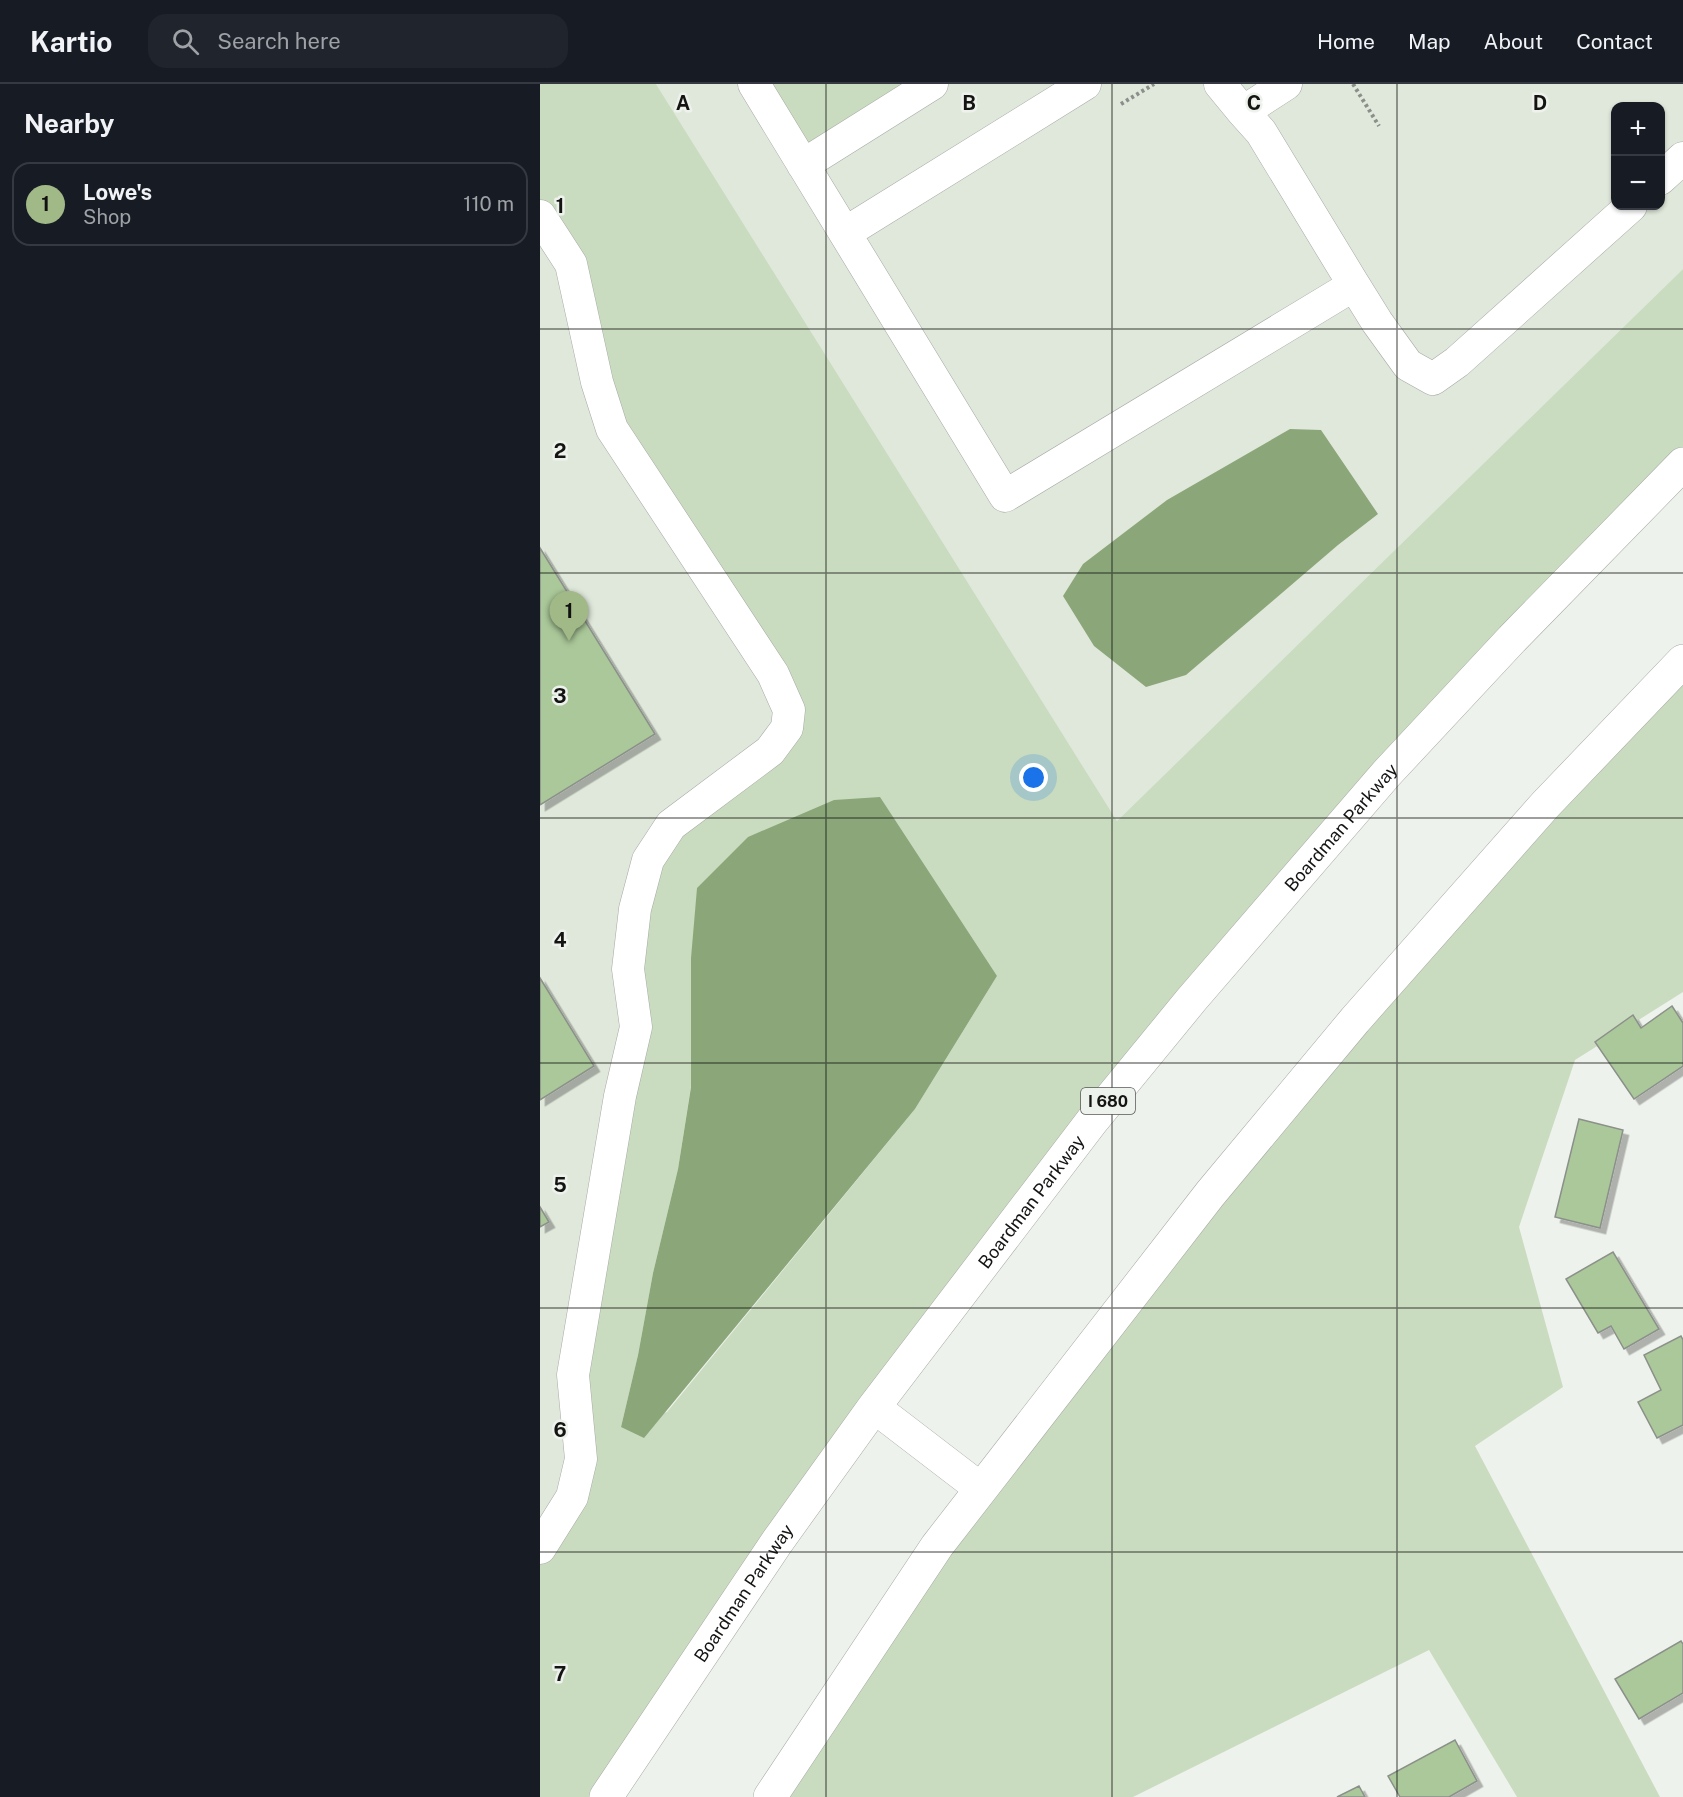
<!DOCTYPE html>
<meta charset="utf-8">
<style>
:root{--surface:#171b24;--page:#20242c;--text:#f1f3f6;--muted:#9ea1a6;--line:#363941;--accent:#a0b987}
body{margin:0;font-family:"Public Sans",sans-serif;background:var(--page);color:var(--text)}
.controls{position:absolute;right:18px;top:18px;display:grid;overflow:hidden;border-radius:12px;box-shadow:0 2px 4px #0004}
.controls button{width:54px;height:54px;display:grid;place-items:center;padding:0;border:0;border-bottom:2px solid var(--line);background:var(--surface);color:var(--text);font:30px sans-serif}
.you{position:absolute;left:494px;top:694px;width:21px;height:21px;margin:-15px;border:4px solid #fff;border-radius:50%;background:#1a73e8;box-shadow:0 0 0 9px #1a73e833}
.badge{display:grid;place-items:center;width:39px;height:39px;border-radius:50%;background:var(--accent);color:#111;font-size:20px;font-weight:700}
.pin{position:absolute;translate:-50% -50px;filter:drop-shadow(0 2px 3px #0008)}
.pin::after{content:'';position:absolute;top:32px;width:21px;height:18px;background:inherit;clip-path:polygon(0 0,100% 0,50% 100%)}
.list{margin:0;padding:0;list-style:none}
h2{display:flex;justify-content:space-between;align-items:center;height:78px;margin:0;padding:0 24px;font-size:26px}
h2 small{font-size:20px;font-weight:400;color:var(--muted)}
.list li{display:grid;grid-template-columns:39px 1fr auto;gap:18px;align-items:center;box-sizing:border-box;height:84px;margin:0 12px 12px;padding:0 12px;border:2px solid var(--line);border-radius:18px}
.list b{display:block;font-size:22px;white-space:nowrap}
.list p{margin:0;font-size:20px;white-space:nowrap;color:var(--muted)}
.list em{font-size:20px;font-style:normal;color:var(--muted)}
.icon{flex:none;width:33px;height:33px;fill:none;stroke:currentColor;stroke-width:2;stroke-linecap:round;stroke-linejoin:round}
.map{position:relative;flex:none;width:1143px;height:1713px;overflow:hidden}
header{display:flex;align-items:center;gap:36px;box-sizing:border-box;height:84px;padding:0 30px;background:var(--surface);border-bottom:2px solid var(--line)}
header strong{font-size:28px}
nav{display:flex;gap:33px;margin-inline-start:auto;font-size:21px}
.search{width:420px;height:54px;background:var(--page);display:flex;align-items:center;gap:15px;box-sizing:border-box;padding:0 21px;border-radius:18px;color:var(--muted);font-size:22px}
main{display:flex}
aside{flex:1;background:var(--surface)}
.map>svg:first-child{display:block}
</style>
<header>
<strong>Kartio</strong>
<div class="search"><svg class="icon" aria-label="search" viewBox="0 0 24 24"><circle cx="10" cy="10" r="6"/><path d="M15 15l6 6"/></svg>Search here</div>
<nav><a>Home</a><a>Map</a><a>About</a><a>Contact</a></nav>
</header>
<main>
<aside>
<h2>Nearby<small></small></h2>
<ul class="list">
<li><span class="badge">1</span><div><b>Lowe's</b><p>Shop</p></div><em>110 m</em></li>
</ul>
</aside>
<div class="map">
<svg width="1143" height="1713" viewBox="0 0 1143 1713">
<defs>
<filter id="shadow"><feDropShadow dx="5.5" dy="5.5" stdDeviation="0" flood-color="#0004"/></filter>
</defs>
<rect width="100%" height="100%" fill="#eef2ec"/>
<path fill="#e0e8db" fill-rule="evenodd" d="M116,0h1027v185l-566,552zM1076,22h44v100h-44z
M0,132l249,494 -208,749 -41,89z"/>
<path fill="#cadcc0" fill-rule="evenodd" d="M0,0h116l461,737 566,-552v195l-491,535 -586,798h-66v-249l32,-51 1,-122 75,-515 139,-132 -175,-299 -72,-213zM151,874l306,18 -82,133 -248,303 -46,15 17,-72 15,-82 25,-104 13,-83z
M214,0h178l-129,81z
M1143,577v331l-108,68 -56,167 44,160 -88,59 185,351h-143l-88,-147 -296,147h-363l440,-603z"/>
<path fill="#8ba77a" d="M750,345l31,1 57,84 -40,31 -152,130 -40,12 -52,-41 -31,-50 20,-32 84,-64z
M340,713l117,179 -82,133 -271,329 -23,-11 17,-72 15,-82 25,-104 13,-82v-129l6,-70 51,-51 86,-37z"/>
<path fill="#aac899" stroke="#8c908a" stroke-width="1.5" filter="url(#shadow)" d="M0,464l115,186 -115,71z
M0,894l54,88 -54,34z
M1132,922l11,17v43l-49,33 -39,-57 38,-27 8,13z
M1039,1035l44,11 -23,98 -45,-11z
M0,1123l9,15 -9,5z
M1073,1168l46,77 -35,20 -13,-23 -13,7 -32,-54z
M1141,1252l2,4v85l-26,13 -19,-36 23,-12 -17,-35z
M1141,1557l2,3v49l-44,26 -24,-40z
M915,1656l22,41 -28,16h-49l-12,-21z
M819,1702l6,11h-28z"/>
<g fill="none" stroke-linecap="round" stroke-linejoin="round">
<g stroke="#a6aaa4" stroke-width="33">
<path id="minor" d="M214,0l251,412 349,-211 -93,-153 -18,-20
M680,0l23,28 43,-28
M263,81l129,-81
M1120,95l23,-21
M0,132l31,48 26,118 15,47 161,245 16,36 -2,18 -17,23 -99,74 -23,35 -13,49 -7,60 8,58 -16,69 -47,279 8,84 -9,38 -32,51
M305,149l240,-149
M814,201l23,37 31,43 25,14 24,-17 174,-156
M334,1323l107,82"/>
</g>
<g stroke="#a6aaa4" stroke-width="34">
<g id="highway">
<path id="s1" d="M66,1713l171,-255 97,-135 218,-286 100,-122 195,-226 125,-134 171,-175"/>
<path d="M230,1713l167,-251 273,-352 145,-174 190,-215 138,-144"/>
</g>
</g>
<path stroke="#8b8e8a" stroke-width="4" stroke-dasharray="3 3" stroke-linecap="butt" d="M813,0l26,42
M581,20l33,-20"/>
<use href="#minor" stroke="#fff" stroke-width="32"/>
<use href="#highway" stroke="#fff" stroke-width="33"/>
</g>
<path fill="none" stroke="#141513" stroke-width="1.5" stroke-opacity="0.55" d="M286,0v1713M572,0v1713M857,0v1713M0,245h1143M0,489h1143M0,734h1143M0,979h1143M0,1224h1143M0,1468h1143"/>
<g text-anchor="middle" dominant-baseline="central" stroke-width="5" stroke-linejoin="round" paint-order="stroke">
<rect fill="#eef2ec" stroke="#555754" stroke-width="1.5" x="541" y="1004" width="54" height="26" rx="4.5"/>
<g font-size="16" font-weight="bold" fill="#141513">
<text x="568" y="1017">I 680</text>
</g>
<g font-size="18" fill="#141513" stroke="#eef2ec">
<text stroke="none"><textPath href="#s1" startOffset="1218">Boardman Parkway</textPath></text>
<text stroke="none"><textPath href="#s1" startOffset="732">Boardman Parkway</textPath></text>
<text stroke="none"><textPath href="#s1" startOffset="246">Boardman Parkway</textPath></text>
</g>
</g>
<g font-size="20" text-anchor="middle" font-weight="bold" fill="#141513" stroke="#eef2ec" stroke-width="5" stroke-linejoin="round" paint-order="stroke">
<text x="143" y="26">A</text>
<text x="429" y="26">B</text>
<text x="714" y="26">C</text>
<text x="1000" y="26">D</text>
<text x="20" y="129">1</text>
<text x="20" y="374">2</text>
<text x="20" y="619">3</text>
<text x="20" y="863">4</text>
<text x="20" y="1108">5</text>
<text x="20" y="1353">6</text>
<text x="20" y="1597">7</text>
</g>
</svg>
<div class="controls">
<button>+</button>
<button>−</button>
</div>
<div class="you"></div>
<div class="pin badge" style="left:29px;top:557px">1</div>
</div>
</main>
